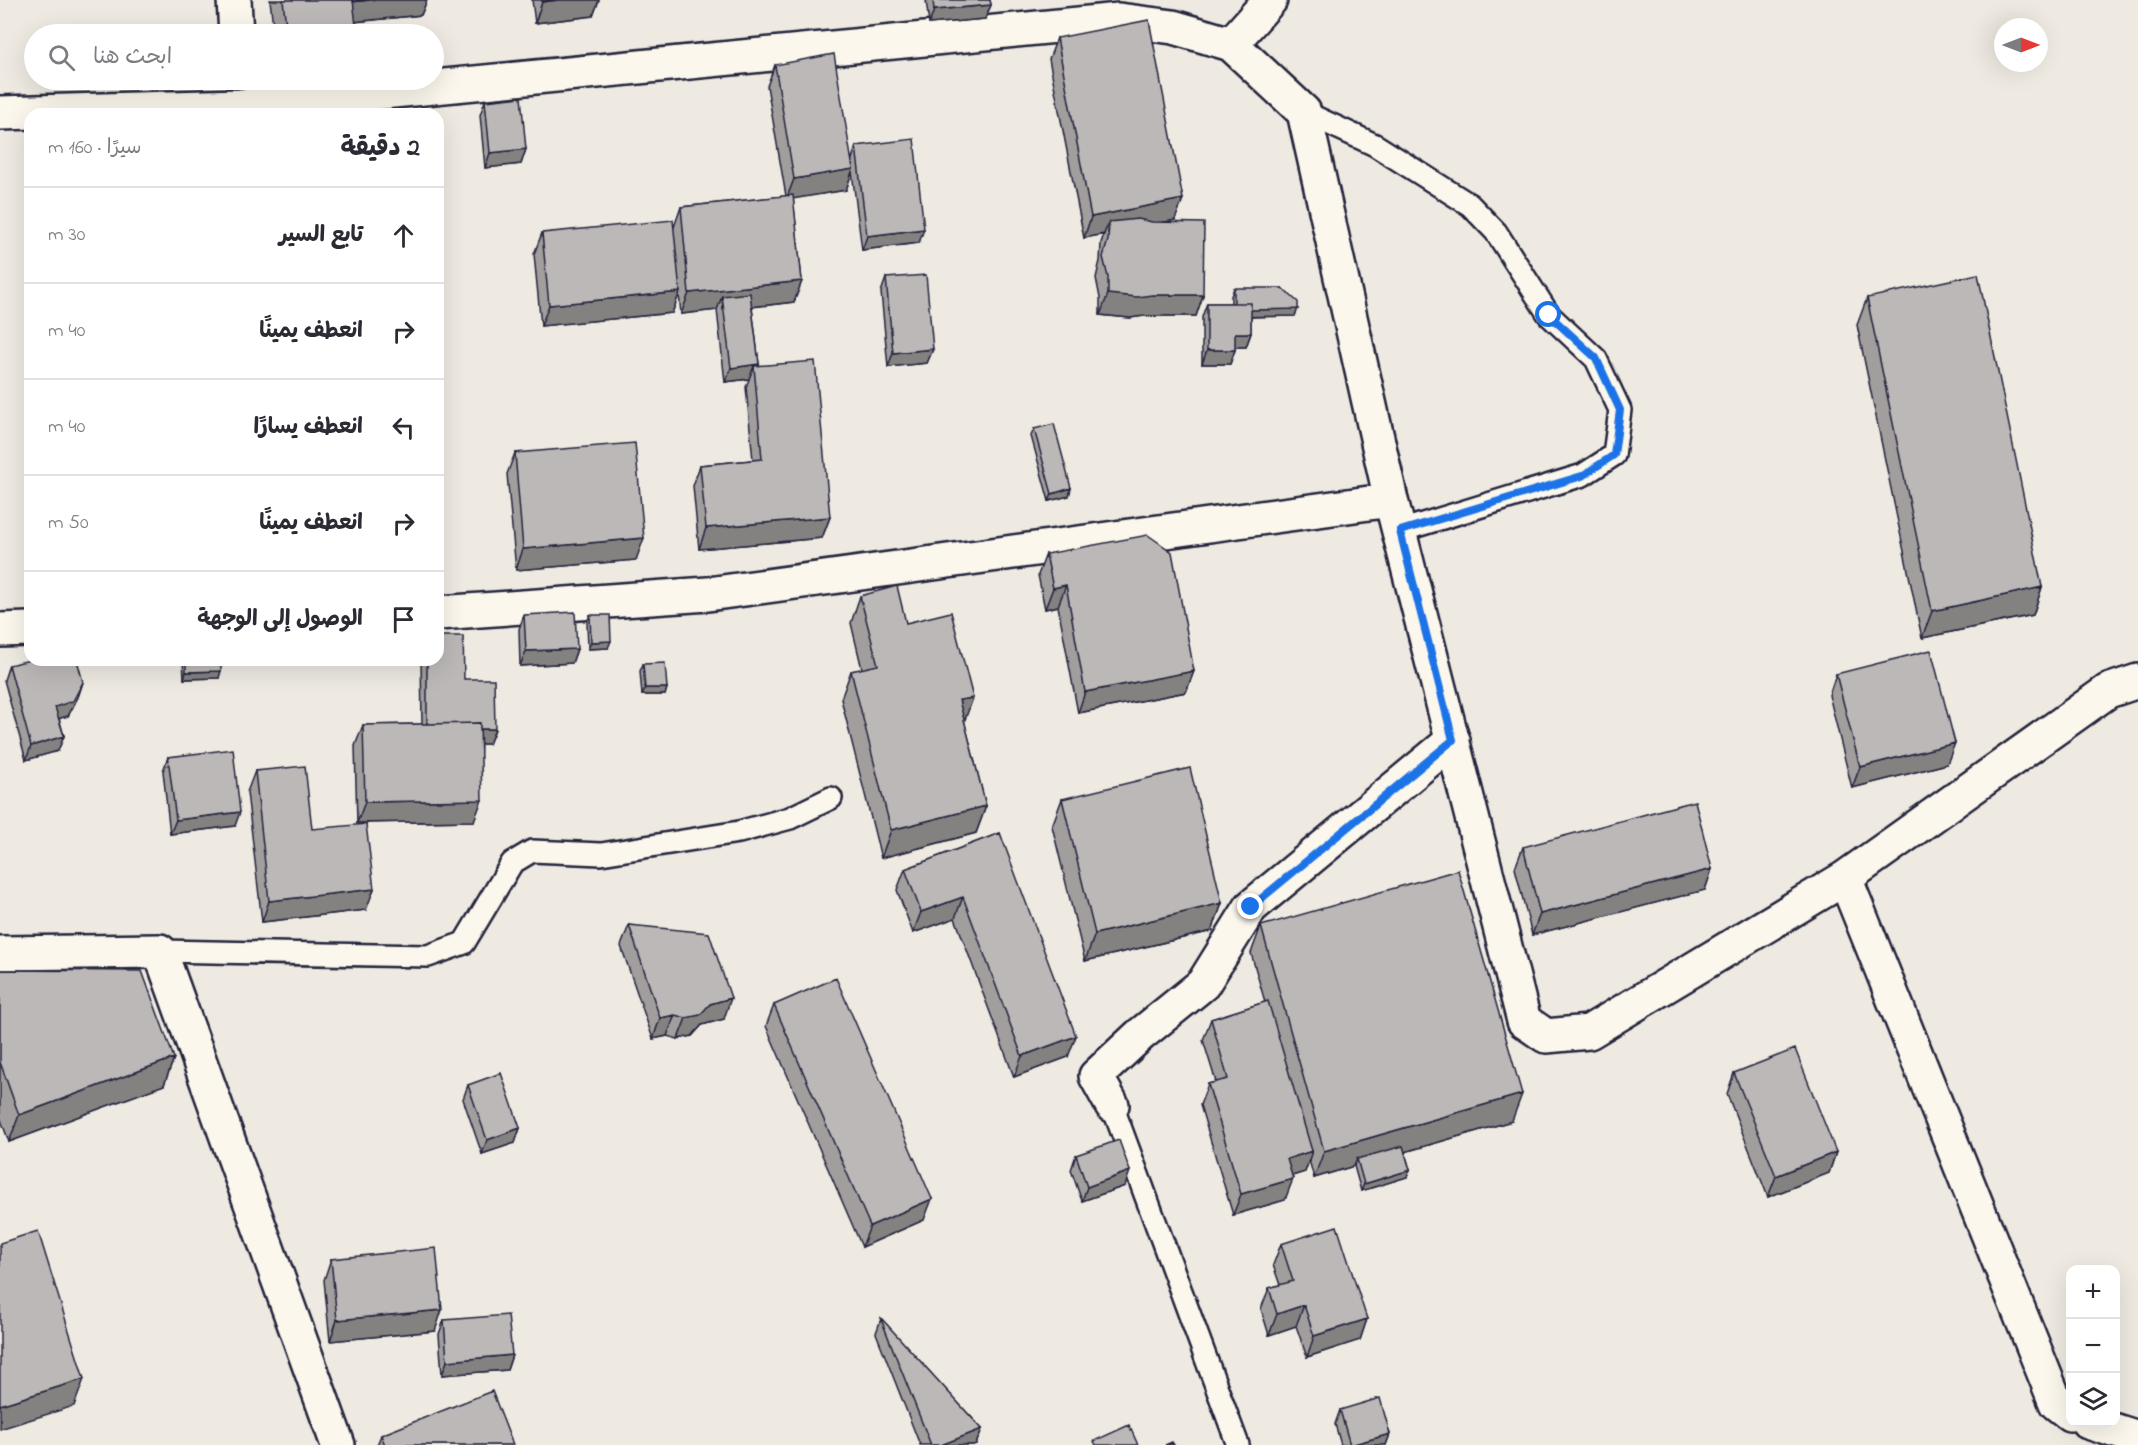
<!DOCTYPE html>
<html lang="ar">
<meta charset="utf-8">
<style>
:root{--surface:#fff;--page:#f7f7f7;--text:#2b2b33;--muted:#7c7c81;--line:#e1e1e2}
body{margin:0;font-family:"Indie Flower","Playpen Sans Arabic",sans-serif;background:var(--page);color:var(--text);direction:rtl}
.controls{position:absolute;right:18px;bottom:18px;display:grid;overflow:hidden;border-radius:12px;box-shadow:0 6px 24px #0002}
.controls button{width:54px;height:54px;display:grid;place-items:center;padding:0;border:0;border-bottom:2px solid var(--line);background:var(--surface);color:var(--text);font:30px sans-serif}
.compass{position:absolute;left:1994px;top:18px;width:54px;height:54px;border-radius:50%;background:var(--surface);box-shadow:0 6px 24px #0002;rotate:90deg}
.stop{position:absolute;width:18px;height:18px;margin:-14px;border:4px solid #1a73e8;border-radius:50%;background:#fff}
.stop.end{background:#1a73e8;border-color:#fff;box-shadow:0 2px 6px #0008}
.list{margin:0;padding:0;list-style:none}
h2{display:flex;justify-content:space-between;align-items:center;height:78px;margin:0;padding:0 24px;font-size:26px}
h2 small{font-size:20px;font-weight:400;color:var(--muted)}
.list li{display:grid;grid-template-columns:39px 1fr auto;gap:18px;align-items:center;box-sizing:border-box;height:96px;padding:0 24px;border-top:2px solid var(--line)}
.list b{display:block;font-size:22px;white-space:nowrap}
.list em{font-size:20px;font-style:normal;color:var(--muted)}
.icon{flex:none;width:33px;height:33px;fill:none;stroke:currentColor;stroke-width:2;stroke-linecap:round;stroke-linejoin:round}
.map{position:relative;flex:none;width:2138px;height:1445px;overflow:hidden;direction:ltr}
.search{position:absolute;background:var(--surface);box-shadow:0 6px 24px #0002;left:24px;top:24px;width:420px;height:66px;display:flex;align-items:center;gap:15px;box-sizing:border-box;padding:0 21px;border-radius:33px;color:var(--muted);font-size:22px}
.panel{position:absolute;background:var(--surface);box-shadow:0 6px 24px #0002;left:24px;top:108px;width:420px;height:558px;border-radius:18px;direction:rtl}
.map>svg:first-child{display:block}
</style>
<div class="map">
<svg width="2138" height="1445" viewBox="0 0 2138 1445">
<rect width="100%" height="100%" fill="#eeeae2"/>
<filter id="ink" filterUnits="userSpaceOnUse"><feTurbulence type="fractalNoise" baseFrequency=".0167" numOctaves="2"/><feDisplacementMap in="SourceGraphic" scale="12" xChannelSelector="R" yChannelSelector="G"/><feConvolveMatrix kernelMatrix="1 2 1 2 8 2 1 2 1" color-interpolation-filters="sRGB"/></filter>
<g filter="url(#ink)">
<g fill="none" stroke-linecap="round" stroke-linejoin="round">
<g stroke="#22223b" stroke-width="26">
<path id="service" d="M1304,112l71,33 95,60 26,27 53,83 47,44 24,51 -6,45 -31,20 -183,56
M160,951l268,5 36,-13 48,-80 20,-12 69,3 138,-22 51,-14 41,-20
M1112,1105l126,340"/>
</g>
<g stroke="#22223b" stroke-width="38">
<path id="minor" d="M234,0l2,34
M1231,44l73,68 87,388 133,521 22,15 43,-4 256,-154 263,-187 30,-10
M0,113l240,-7 879,-86 54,7 58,17 39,-44
M438,613l270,-19 683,-94
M0,630l30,-1
M1845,878l211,525 14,11
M0,953l160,-2 178,494
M1112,1105l-16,-29 44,-41 63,-51 48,-77 202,-167
M2088,1422l50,16"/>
</g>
<use href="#service" stroke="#fbf7ec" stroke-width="21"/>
<use href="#minor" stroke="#fbf7ec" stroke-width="33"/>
</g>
<path fill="#a29e9e" stroke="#22223b" stroke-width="1.5" d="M270,0h157l-6,15 -66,7 2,12h-83z
M532,0h67l-6,16 -58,7z
M926,0h64l1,5 -6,14 -56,5z
M1057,38l118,182 -12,2 40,73 -7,21h-52l-14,2 -30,-3v-17l-4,-20 4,-17 1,-18 3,-9 -20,4 -35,-179z
M775,65l77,94 4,-13 63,97 -57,7 -10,-78 -6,18 -53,8 9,83 -8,21 -42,5 7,57 -1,2 72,151 -8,21 -123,11 -6,-63 7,-21 53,-5 -7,-73 3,-8 -24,3 -8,-72 -36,4 -2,-20 -7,19 -131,13 -7,-72 8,-21 132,-6 7,-20 105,-11 -19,-110z
M485,101l41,48 -5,15 -36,4 -5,-53z
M886,278l47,71 -6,14 -39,4 -7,-75z
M1234,288l61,28 -44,1v16l-5,14h-11v3l-5,14h-28v-47l5,-14h24v-7z
M1867,298l175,289 -9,28 -111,23 -65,-313z
M1034,429l37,59 -2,8 -20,5 -18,-65z
M515,453l121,107 -120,10 -9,-96z
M1046,554l148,117 -8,21 -108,21 -20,-107 -13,3 -7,-34z
M860,596l46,27 67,75 -9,22 22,86 -10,27 -95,25 -40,-159 10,-28 11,-2 -11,-46z
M524,615l53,34 -5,14 -52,3 -1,-37z
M590,615l18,33 -20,1 -1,-27z
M183,660h38l-2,18 -35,1z
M421,660h17l26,19 31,50 -6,15h-8l-7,77 -117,2 -2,-77 8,-21 59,-1z
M643,664l24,24 -2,7h-23l-2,-24z
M9,665l74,17 -5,15 -10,19 -9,2 5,18 -6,15 -32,9 -22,-80z
M1836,674l111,90 -95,24 -23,-93z
M168,757l67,69 -65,8 -7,-63z
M255,771l57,58 54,81 -104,12 -15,-130z
M1062,799l160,104 -10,28 -127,30 -33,-135z
M1000,833l68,224 -54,20 -59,-159 -42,15 -16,-43 8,-21z
M1523,847l189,22 -7,21 -173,45 -17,-67z
M629,925l95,94 -22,6 -10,11 -14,3 -11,-3 -14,3 -32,-93z
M1261,926l251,195 -107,31 5,18 -3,7 -46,14 -7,-25 -40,12 -5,-18 -4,12 -13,4 -7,24 -52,15 -33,-110 8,-21 8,-2 -13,-42 8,-21 54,-17 -14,-49z
M0,970l174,88 -10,27 -155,57 -9,-25z
M774,1005l150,215 -62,27 -96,-221z
M1734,1073l102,79 -7,21 -61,24 -41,-103z
M468,1085l52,43 -5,15 -33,11 -19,-55z
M1076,1155l49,31 -43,15 -11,-31z
M1281,1244l86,75 -7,21 -53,17 -11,-31 -27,9 -8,-26 8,-21 11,-3 -7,-20z
M331,1259l104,72 -105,10 -6,-61z
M881,1319l101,110 -6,15 -3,1h-53l-44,-112z
M444,1320l68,35 -5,15 -65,5 -3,-41z
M1340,1410l50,24 -4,11h-45l-6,-21z
M381,1435l132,10h-136z"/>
<path fill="#848181" stroke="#22223b" stroke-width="1.5" d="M370,0h57l-6,15 -78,8 7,-21z
M558,0h41l-6,16 -58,7 7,-21z
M991,5l-6,14 -56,5 5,-14z
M526,149l-5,15 -36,4 5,-15z
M853,169l-7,21 -60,10 8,-21z
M1183,199l-8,21 -67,13 1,-11 -5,12 -20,4 7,-21z
M924,229l-5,14 -57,7 5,-14z
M802,281l-8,21 -71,8 -1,-14 -5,14 -36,4 8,-21z
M680,292l-8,21 -131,13 8,-21z
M1108,294l44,1h51l-7,21h-52l-14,2 -30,-3z
M1298,309l-3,7 -64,1 3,-7z
M1235,333h16l-5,14h-16z
M933,349l-6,14 -39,4 5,-14z
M1207,350h28l-5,14h-28z
M759,364l-4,11 -1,-9 -5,13 -24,3 6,-14z
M1071,488l-2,8 -20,5 3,-7z
M830,517l-8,21 -123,11 7,-21z
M644,538l-8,22 -120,10 7,-21z
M1066,585l-8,21 -13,3 8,-21z
M2042,587l-9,28 -111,23 10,-27z
M611,641l-3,7 -20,1 3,-7z
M577,649l-5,14 -52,3 6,-15z
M221,671l-2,7 -35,1 2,-7z
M1194,671l-8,21 -108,21 7,-21z
M83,682l-5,15 -10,19 -18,5 5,-14z
M645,688h22l-2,7h-23z
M973,698l-10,27 -4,-25z
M495,729l-6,15h-67l5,-14z
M64,736l-6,15 -32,9 5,-14z
M1955,743l-8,21 -95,24 8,-21z
M482,800l-8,21 -117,2 8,-21z
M986,806l-10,27 -95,25 10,-28z
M240,812l-5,14 -65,8 6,-14z
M1712,869l-7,21 -173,45 8,-21z
M374,889l-8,21 -104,12 7,-21z
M963,897l-8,21 -42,15 8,-21z
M1222,903l-10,28 -127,30 10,-27z
M731,998l-7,21 -22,6 -10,11 -14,3 8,-21 24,-14z
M675,1015l-8,21 -14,3 7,-21z
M1076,1036l-8,21 -54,20 8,-21z
M174,1058l-10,27 -155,57 10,-27z
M1522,1094l-10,27 -153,44 -2,-6 -3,7 -40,12 10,-27z
M520,1128l-5,15 -33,11 5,-14z
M1312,1151l-7,21 -26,8 8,-21z
M1836,1152l-7,21 -61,24 8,-21z
M1410,1170l-3,7 -46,14 3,-7z
M1130,1171l-5,15 -43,15 5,-14z
M1293,1179l-8,21 -52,15 8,-21z
M932,1199l-8,21 -62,27 8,-21z
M1304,1305l-8,21 -27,9 8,-21z
M442,1310l-7,21 -105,10 7,-21z
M1367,1319l-7,21 -53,17 7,-21z
M512,1355l-5,15 -65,5 5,-14z
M84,1379l-10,27 -74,23v-24z
M982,1429l-6,15 -3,1h-32z
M1390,1434l-4,11h-35z"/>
<path fill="#bcb8b8" stroke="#22223b" stroke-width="1.5" d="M283,0h70l4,34h-70z
M353,0h17l-17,2z
M542,0h16l-16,2z
M933,0h57l1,5 -57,5z
M1149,20l34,179 -92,18 -34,-179z
M834,54l19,115 -59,10 -19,-114z
M521,97l5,52 -36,4 -5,-52z
M914,139l10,90 -57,7 -11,-90z
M793,195l9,86 -113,12 -8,-86z
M1138,219l14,3 52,1 -1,72h-51l-15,2 -29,-3v-17l-5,-20 5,-17 1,-18z
M673,220l7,72 -131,13 -7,-72z
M1978,274l64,313 -110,24 -65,-313z
M926,275l7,74 -40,4 -7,-75z
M1234,288h48l16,14v7l-47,1v-7h-17z
M750,293l9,71 -28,4 -9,-72z
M1207,303h44v30h-16v17h-28z
M815,361l15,156 -124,11 -6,-63 62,-6 -8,-93z
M1054,424l17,64 -19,6 -18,-65z
M635,443l9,95 -121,11 -8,-96z
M1148,535l24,17 22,119 -109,21 -19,-107 -13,3 -7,-34z
M897,586l9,37 45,-11 22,86 -14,2 27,106 -95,24 -40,-159 27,-6 -18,-69z
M575,612l2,37 -51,2 -2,-36z
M590,615h20l1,26 -20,1z
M438,636h25l1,43h30l1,50h-15v-6l-53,1v-64h11z
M1931,650l24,93 -95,24 -24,-93z
M30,660h47l6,22 -10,19 -18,6 9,29 -33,10 -22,-81z
M186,660h35v11l-35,1z
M665,663l2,25h-22l-2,-24z
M480,723l2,77 -117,2 -2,-77z
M233,749l7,63 -64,8 -8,-63z
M305,766l7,63 54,-5 8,65 -105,12 -14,-130z
M1190,768l32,135 -127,31 -33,-135z
M1695,801l17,68 -172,45 -17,-67z
M1000,833l76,203 -54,20 -59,-159 -42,15 -16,-43z
M1458,870l64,224 -198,57 -63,-225z
M629,925l80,8 22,65 -21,6 -10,11 -14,3 -11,-3 -15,3z
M0,970l142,1 32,87 -155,57 -19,-53z
M836,978l96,221 -62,27 -96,-221z
M1268,1001l44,150 -25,8 6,20 -52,15 -33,-110 20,-5 -17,-60z
M1795,1049l41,103 -60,24 -42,-103z
M501,1073l19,55 -33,12 -19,-55z
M1119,1140l11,31 -43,16 -11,-32z
M1403,1146l7,24 -46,14 -7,-25z
M1337,1226l30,93 -53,17 -10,-31 -27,9 -8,-26 24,-7 -12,-37z
M38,1231l46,148 -84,26v-162z
M436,1248l6,62 -105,10 -6,-61z
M508,1315l4,40 -65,6 -3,-41z
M881,1319v-1l101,111 -41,16h-10z
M492,1391l21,54h-128l-4,-10z
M1380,1398l10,36 -40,11 -10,-35z
M1129,1425l9,20h-42l-2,-4z
M1172,1442l2,3h-9z"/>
</g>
<g fill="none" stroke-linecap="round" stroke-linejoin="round" filter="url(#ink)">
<path stroke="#1a73e8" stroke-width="8" d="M1251,907l202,-167 -53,-209 182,-55 32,-21 6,-45 -24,-52 -47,-43"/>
</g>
</svg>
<div class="controls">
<button>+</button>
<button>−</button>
<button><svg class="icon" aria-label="layers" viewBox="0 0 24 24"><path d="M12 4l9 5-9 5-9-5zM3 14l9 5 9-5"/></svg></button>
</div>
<svg class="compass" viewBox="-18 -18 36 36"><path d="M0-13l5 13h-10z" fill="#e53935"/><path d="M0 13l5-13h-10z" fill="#7c7c81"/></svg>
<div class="stop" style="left:1549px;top:315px"></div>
<div class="stop end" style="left:1251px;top:907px"></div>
<div class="search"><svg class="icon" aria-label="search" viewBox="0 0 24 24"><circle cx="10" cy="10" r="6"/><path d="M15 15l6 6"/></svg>ابحث هنا</div>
<section class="panel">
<h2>2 دقيقة<small>سيرًا · 160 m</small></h2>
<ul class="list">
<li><svg class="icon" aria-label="ahead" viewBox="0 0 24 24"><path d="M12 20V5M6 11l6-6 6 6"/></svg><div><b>تابع السير</b></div><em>30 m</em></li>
<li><svg class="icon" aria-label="right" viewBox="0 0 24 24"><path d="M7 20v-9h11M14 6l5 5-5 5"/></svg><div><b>انعطف يمينًا</b></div><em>40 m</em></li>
<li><svg class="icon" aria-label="left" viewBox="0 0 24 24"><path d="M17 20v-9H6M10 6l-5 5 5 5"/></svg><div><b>انعطف يسارًا</b></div><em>40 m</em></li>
<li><svg class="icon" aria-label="right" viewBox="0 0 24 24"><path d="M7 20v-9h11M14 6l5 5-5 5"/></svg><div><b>انعطف يمينًا</b></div><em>50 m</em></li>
<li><svg class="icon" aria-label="arrive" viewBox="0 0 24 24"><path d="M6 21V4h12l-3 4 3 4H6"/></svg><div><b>الوصول إلى الوجهة</b></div></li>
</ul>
</section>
</div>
